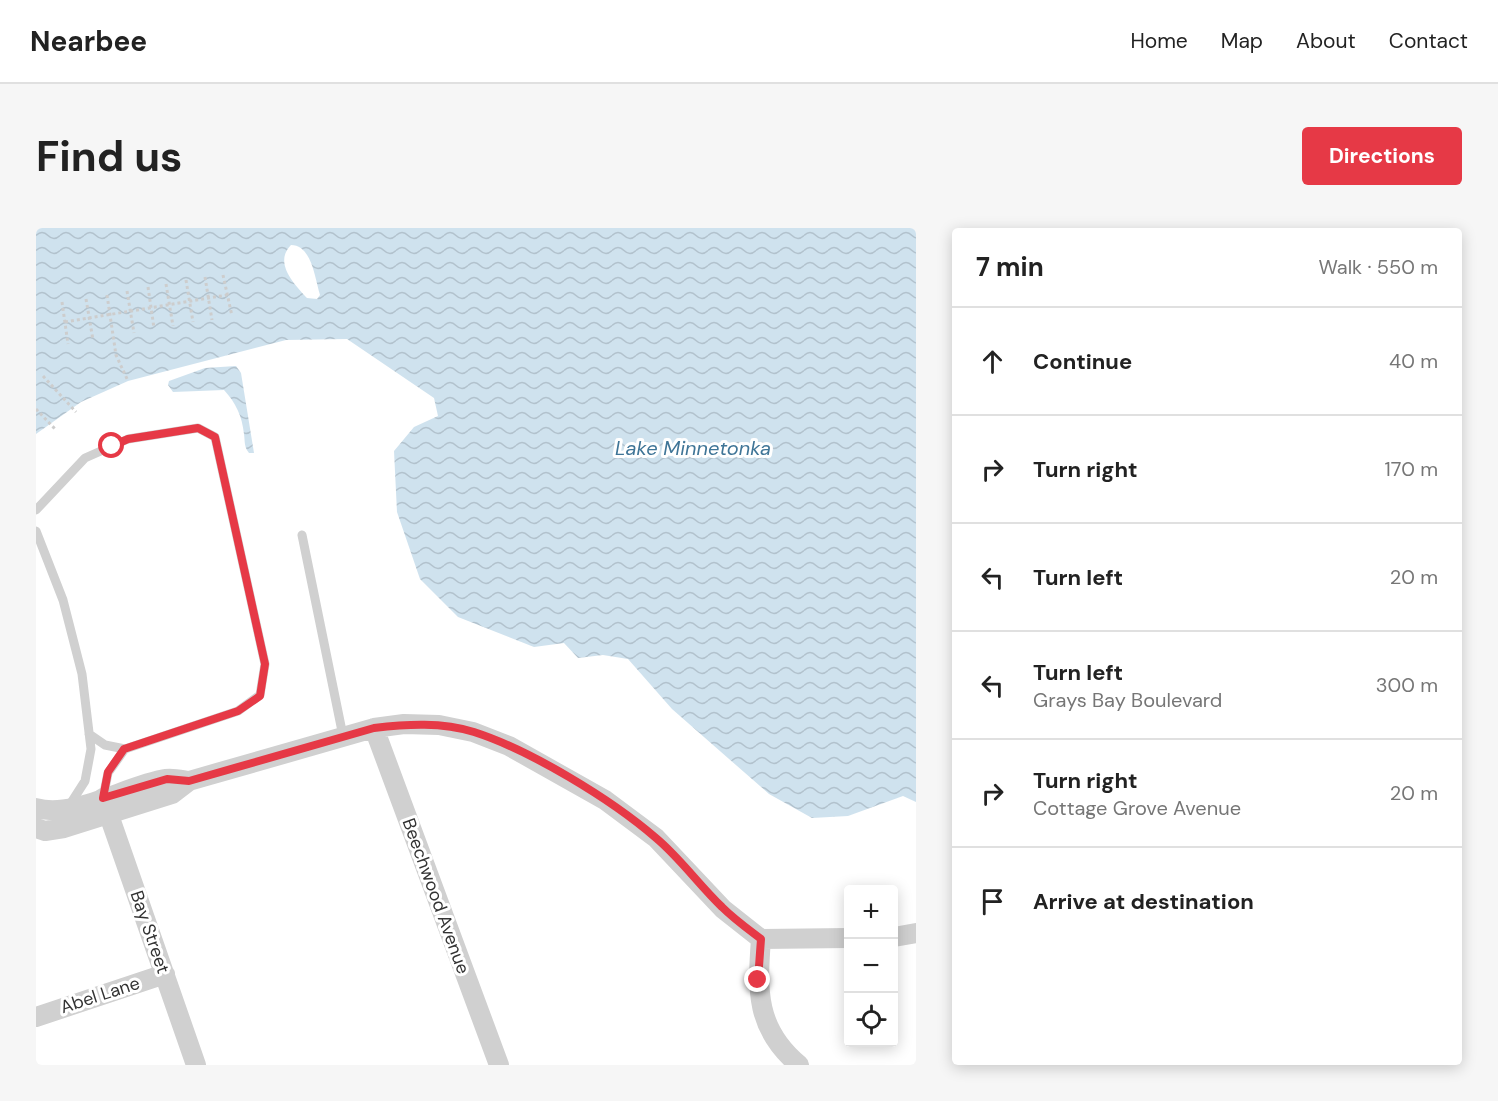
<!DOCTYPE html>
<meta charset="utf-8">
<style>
:root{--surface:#fff;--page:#f6f6f6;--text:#222;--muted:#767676;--line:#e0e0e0;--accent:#e63946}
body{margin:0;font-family:"DM Sans",sans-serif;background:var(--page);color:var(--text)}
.controls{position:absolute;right:18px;bottom:18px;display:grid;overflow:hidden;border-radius:6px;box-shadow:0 3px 15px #0003}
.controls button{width:54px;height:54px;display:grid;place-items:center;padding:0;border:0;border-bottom:2px solid var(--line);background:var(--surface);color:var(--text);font:30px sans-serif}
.stop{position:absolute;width:18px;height:18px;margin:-14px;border:4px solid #e63946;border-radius:50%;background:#fff}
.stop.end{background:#e63946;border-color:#fff;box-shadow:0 2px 6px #0008}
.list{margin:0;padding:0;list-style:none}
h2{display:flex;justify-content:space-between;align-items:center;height:78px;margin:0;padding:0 24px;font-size:26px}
h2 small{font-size:20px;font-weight:400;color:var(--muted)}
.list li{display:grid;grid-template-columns:39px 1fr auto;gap:18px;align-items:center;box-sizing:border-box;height:108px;padding:0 24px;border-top:2px solid var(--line)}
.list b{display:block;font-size:22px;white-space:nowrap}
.list p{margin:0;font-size:20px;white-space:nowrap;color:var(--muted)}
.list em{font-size:20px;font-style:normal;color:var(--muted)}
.icon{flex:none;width:33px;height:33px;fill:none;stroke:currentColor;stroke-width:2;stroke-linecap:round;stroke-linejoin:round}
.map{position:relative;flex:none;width:880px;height:837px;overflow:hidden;border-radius:6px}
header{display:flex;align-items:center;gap:36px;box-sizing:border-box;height:84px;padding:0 30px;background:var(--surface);border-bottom:2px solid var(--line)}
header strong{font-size:28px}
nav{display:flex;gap:33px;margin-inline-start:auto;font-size:21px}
.intro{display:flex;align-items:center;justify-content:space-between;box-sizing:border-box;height:144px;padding:0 36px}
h1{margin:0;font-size:42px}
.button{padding:15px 27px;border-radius:6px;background:var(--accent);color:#fff;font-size:21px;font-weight:700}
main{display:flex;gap:36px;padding:0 36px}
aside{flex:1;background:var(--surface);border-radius:6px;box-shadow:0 3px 15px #0003}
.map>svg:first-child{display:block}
</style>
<header>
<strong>Nearbee</strong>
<nav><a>Home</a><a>Map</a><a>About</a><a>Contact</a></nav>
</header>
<div class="intro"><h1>Find us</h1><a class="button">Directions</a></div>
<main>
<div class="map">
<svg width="880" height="837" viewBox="0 0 880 837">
<defs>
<pattern id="water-waves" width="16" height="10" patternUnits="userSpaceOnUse" patternTransform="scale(1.5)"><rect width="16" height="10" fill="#cfe2ee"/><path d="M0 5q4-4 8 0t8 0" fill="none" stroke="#b2c2cd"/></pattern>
</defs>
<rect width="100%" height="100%" fill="#fff"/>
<path fill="url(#water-waves)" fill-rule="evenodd" d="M0,0h880v574l-13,-6 -55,20 -36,2 -43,-24 -97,-85 -44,-50 -25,-4 -25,3 -14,-15 -30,4 -76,-30 -38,-38 -23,-67 -3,-61 20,-24 24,-11 -4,-18 -87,-59 -61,1 -158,41 -47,21 -45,32zM255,17c21,0 24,34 29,50l-3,4 -10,-1c-12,-13 -34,-35 -16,-53z
M200,138l5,7 13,80h-5c-5,-6 -4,-11 -5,-19 -2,-18 -8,-31 -20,-44l-51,2 -5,-7 1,-4 36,-13z"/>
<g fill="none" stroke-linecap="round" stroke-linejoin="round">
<path stroke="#cdcdcd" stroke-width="3" stroke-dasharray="3 3" stroke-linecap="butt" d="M187,47l9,41
M169,49l7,43
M150,52l7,42
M130,56l7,42
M112,59l6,41
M91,63l7,42
M71,67l9,60 12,26
M50,71l7,41
M26,74l6,42
M29,94l162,-27
M7,148l33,36
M0,181l19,20"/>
<path stroke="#d0d0d0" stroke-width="9" d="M0,282l49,-52 43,-19 70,-11 17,9 50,227 -5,31 -22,16 -113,38 -17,24 -5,25
M0,303l27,69 19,74 9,75 -6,32 -16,25
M266,307l41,201
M53,506l16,11 20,4"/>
<path stroke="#d0d0d0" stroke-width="20" d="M338,500l125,337
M67,570l93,267
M0,580c38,11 91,-23 130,-29 7,-1 16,1 23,2
M0,600l9,3 19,-3 108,-34 17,-13 185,-53 30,-4 35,1 34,7 36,14 96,54 51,38 67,71 38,30 87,-1
M858,709l22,-4
M725,711c-4,52 -5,90 38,126
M0,789l129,-43"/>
</g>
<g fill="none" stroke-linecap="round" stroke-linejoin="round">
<path stroke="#e63946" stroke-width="8" d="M76,218l16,-7 70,-11 17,9 50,227 -5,32 -22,15 -114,38 -16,23 -5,26 64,-19 22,2 185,-53c33,-4 68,-6 100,4 56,18 137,67 182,106 24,20 43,47 66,69 12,12 26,22 39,32l-3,41"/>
</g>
<g text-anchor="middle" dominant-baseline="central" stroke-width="6" stroke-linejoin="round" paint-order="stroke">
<g font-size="18" fill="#333" stroke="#fff">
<text transform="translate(400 668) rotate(70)">Beechwood Avenue</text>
<text transform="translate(114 704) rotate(71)">Bay Street</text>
<text transform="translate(64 767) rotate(-18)">Abel Lane</text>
</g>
<g font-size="20" font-style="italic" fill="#3f7597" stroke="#fff">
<text x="657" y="220">Lake Minnetonka</text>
</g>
</g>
</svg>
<div class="controls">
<button>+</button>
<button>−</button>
<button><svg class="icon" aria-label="locate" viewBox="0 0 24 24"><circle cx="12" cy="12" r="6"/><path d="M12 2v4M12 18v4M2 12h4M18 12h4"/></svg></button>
</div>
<div class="stop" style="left:76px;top:218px"></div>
<div class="stop end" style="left:722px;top:752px"></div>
</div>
<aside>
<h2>7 min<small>Walk · 550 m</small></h2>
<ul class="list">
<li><svg class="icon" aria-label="ahead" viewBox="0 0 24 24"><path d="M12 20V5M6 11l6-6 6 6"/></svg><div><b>Continue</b></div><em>40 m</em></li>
<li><svg class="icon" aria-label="right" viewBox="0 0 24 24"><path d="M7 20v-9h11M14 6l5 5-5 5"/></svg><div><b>Turn right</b></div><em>170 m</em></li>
<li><svg class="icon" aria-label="left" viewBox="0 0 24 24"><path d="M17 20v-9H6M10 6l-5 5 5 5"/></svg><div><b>Turn left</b></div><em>20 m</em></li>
<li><svg class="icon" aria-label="left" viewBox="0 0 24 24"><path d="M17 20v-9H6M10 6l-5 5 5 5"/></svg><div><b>Turn left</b><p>Grays Bay Boulevard</p></div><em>300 m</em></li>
<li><svg class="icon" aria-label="right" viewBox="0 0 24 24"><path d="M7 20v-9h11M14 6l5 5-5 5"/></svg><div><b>Turn right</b><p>Cottage Grove Avenue</p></div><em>20 m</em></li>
<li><svg class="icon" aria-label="arrive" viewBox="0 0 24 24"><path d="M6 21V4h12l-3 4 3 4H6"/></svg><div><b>Arrive at destination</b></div></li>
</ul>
</aside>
</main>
